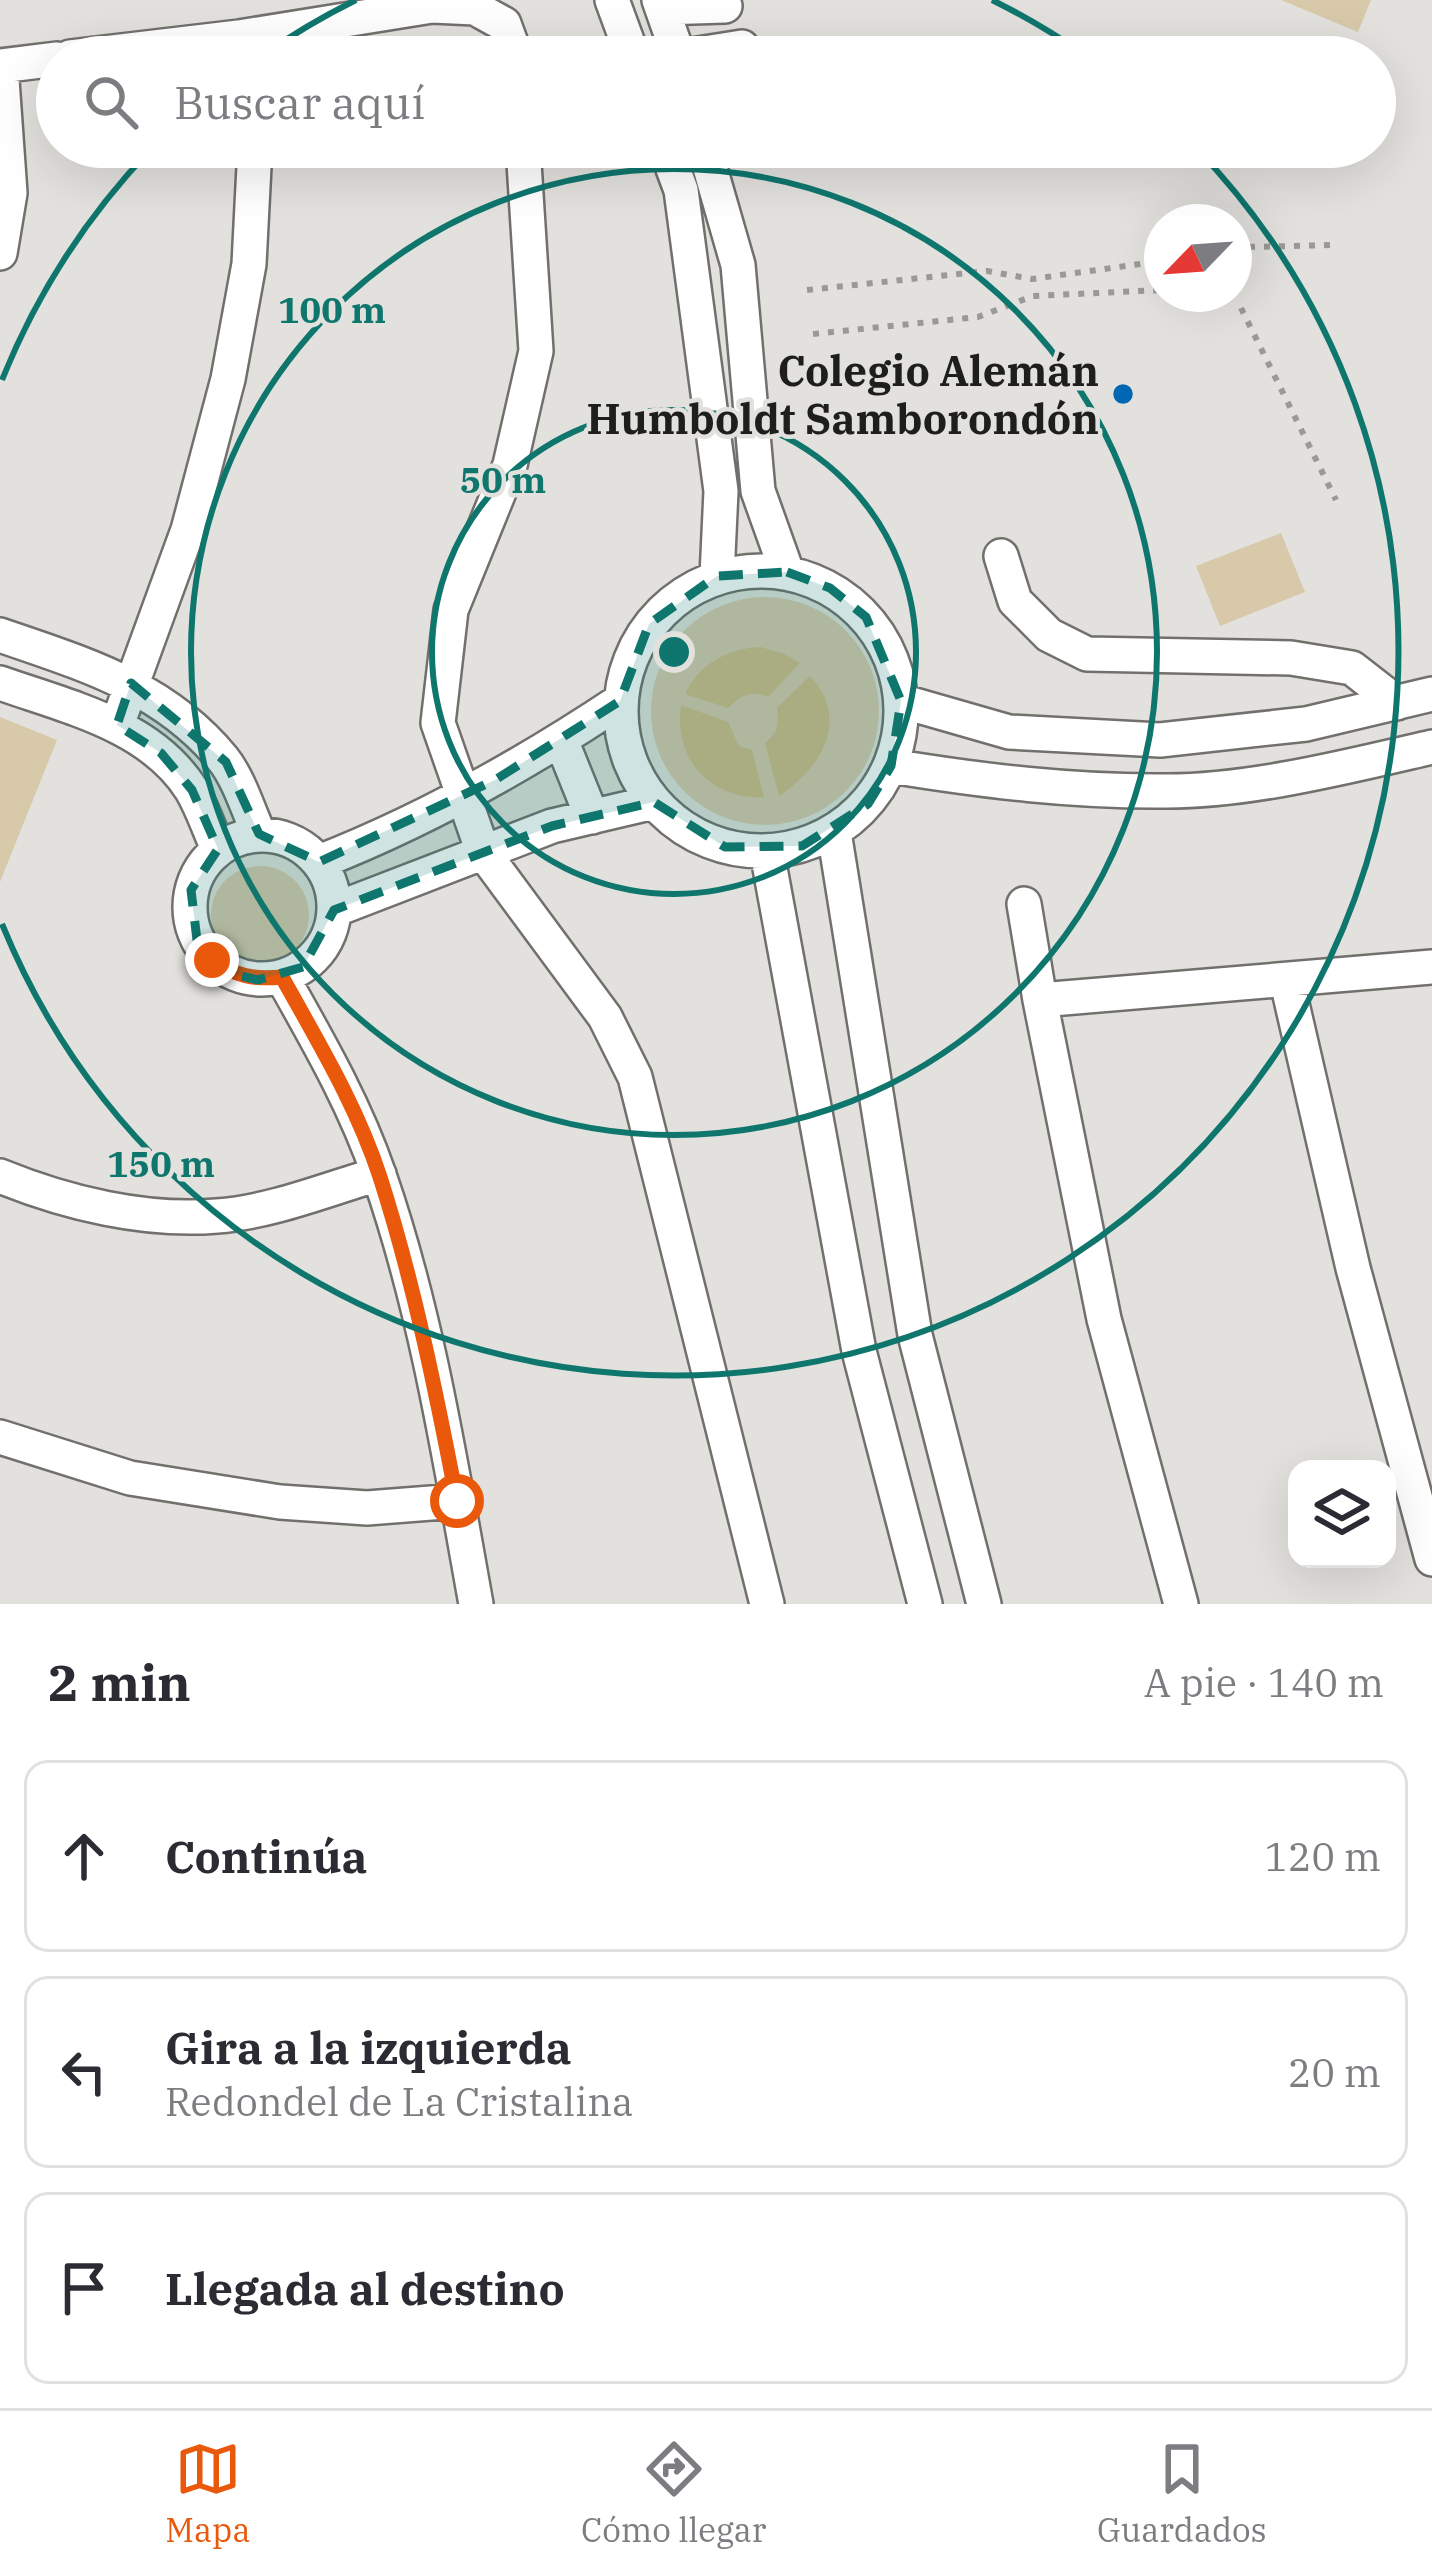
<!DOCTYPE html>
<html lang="es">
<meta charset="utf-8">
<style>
:root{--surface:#fff;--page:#f2f2f3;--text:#2b2b33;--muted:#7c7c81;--line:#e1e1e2;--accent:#ea580c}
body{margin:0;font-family:"IBM Plex Serif",serif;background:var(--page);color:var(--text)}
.controls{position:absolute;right:36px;bottom:36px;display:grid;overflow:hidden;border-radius:24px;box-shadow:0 12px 48px #0002}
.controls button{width:108px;height:108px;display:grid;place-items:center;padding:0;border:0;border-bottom:3px solid var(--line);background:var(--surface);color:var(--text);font:60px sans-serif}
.compass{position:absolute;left:1144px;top:204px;width:108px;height:108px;border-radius:50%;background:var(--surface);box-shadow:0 12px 48px #0002;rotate:245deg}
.stop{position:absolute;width:36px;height:36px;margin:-27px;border:9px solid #ea580c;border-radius:50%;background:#fff}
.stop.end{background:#ea580c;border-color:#fff;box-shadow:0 3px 12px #0008}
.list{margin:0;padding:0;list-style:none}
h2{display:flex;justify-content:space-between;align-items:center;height:156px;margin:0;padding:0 48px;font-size:51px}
h2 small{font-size:39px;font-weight:400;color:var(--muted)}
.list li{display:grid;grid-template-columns:78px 1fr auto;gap:36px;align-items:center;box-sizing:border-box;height:192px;margin:0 24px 24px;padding:0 24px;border:3px solid var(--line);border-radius:24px}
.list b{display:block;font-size:45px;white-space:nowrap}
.list p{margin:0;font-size:39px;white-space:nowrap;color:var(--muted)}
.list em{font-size:39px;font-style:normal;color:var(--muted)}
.icon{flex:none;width:66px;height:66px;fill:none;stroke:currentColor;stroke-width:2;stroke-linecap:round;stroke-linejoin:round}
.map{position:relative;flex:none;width:1432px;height:1604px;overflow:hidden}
.search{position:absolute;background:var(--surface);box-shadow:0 12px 48px #0002;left:36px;right:36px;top:36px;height:132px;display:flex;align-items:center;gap:30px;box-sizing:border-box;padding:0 42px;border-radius:66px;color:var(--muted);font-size:45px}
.sheet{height:804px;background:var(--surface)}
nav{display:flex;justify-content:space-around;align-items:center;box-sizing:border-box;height:168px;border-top:3px solid var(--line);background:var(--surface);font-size:33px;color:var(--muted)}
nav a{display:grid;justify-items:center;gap:6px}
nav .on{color:var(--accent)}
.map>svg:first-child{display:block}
</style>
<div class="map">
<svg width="1432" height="1604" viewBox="0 0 1432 1604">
<rect width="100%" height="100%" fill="#e3e1dd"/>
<path fill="#d7c9aa" d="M1281,0h90l-13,32z
M1281,533l24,59 -85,34 -24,-60z
M651 711a114 114 0 1 1 228 0a114 114 0 1 1-228 0Z
M0,717l57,23 -57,142z
M211 915a49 49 0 1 1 98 0a49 49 0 1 1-98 0Z"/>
<path fill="#d1b986" d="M760,647l22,6 18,10 -32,34c-16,-7 -27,-2 -40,11l-43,-14c14,-30 42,-45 75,-47z
M810,676c41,44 11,92 -31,120l-14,-53c13,-10 14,-19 12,-35z
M681,705l47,17 11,24 13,4 12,47c-54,3 -91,-39 -83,-92z"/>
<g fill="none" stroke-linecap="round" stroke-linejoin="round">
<g stroke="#72706d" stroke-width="38">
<path id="minor" d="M612,0l21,57
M659,0l20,57 63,-10
M662,8l63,-2
M70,57l169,-20 193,-31 43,2 29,16 12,33
M0,66l57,-7
M523,147l13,204 -26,114 -59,145 -13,113 45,129 122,165 30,60 132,527
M665,147l16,43 40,301 -4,85
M704,147l34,118 20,226 29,81
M0,253l10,-60 -9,-127
M1001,556l14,45 34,34 38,19 204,4 61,10 45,35
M621 711a140 140 0 1 1 280 0a140 140 0 1 1-280 0Z
M0,635c84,29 164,52 223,124 16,20 25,51 36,75
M0,683c68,24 150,42 191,106 11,18 18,40 27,60
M901,701l108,31 151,8 146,-16 126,-30
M117,725l71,-195 40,-151 21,-115 6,-117
M561,740l31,77
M891,766c92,15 183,26 276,25 84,0 183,-25 265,-44
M834,832l81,503 69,269
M190 907a72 72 0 1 1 144 0a72 72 0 1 1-144 0Z
M767,852l92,499 66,253
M319,862c107,-42 205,-97 301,-161
M1024,904l16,96
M334,910l218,-84 102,-24
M282,977c36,64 73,128 97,198 48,138 71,285 97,429
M1287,982l66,286 79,291
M0,1176c66,27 145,46 217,40 55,-4 110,-27 162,-42
M0,1437l130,41 150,24 87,6 90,-7
M1181,1604l-77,-285 -64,-319 392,-33"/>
</g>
<path stroke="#9a9995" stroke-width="6" stroke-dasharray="6 9" stroke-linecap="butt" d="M1249,247l83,-2
M807,290l180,-19 45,8 130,-18
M1241,308l95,192
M813,334l165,-17 55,-21 129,-6"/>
<use href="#minor" stroke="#fff" stroke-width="33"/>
</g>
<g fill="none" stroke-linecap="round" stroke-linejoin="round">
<path stroke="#ea580c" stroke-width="15" d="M212,960c24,16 42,20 70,17 36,65 75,129 98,200 34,106 56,215 77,324"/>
</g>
<path fill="#0f766e" fill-opacity="0.2" stroke="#0f766e" stroke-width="9" stroke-dasharray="24 15" stroke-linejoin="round" d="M787,572l43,16 36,29 35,84 -10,65 -23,38 -66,42 -77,1 -71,-45 -102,24 -218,84 -31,57 -45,13 -25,-6 -36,-34 -6,-50 27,-41 -26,-59 -31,-37 -44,-28 14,-42 95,79 33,72 60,28 176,-82 125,-79 29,-77 68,-48z"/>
<g fill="none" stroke="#0f766e" stroke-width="6">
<circle cx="674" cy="652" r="242"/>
<circle cx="674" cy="652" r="483"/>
<path d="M2 380A725 725 0 0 1 152 148M263 55A725 725 0 0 1 356 0M992 0A725 725 0 0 1 1085 55M1196 148A725 725 0 1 1 2 924"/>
</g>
<circle fill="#0167b3" stroke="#e3e1dd" stroke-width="4.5" cx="1123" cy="394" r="12"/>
<g text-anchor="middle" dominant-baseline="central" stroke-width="9" stroke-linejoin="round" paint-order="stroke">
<g font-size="42" font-weight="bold" fill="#1e1e1c" stroke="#e3e1dd" text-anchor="end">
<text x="1099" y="370">Colegio Alemán<tspan x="1099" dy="48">Humboldt Samborondón</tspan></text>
</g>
</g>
<circle cx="674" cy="652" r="18" fill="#0f766e" stroke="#e3e1dd" stroke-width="6"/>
<g font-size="36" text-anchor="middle" font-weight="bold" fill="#0f766e" stroke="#e3e1dd" stroke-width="9" stroke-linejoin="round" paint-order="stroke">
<text x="332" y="323">100 m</text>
<text x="503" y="493">50 m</text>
<text x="161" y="1177">150 m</text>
</g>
</svg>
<div class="controls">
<button><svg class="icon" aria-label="layers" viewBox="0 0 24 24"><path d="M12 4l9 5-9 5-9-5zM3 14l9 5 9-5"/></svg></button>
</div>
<svg class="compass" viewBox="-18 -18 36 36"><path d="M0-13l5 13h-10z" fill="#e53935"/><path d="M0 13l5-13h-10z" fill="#7c7c81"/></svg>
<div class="stop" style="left:457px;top:1501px"></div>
<div class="stop end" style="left:212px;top:960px"></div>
<div class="search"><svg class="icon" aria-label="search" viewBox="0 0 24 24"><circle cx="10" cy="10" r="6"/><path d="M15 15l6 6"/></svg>Buscar aquí</div>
</div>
<section class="sheet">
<h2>2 min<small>A pie · 140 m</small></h2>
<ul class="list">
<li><svg class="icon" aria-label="ahead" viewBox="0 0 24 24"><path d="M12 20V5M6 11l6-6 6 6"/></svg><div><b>Continúa</b></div><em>120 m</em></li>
<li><svg class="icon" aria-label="left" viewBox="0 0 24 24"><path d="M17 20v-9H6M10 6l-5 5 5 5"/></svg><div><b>Gira a la izquierda</b><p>Redondel de La Cristalina</p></div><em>20 m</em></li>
<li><svg class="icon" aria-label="arrive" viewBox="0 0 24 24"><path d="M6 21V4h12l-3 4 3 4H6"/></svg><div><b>Llegada al destino</b></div></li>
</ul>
</section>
<nav>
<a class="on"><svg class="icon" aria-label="map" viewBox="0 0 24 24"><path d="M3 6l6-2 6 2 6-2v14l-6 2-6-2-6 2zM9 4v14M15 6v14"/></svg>Mapa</a>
<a><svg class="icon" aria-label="directions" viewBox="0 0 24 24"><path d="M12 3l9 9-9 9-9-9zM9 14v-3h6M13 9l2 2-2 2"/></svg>Cómo llegar</a>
<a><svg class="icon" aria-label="saved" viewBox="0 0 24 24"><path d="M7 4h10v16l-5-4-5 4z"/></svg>Guardados</a>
</nav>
